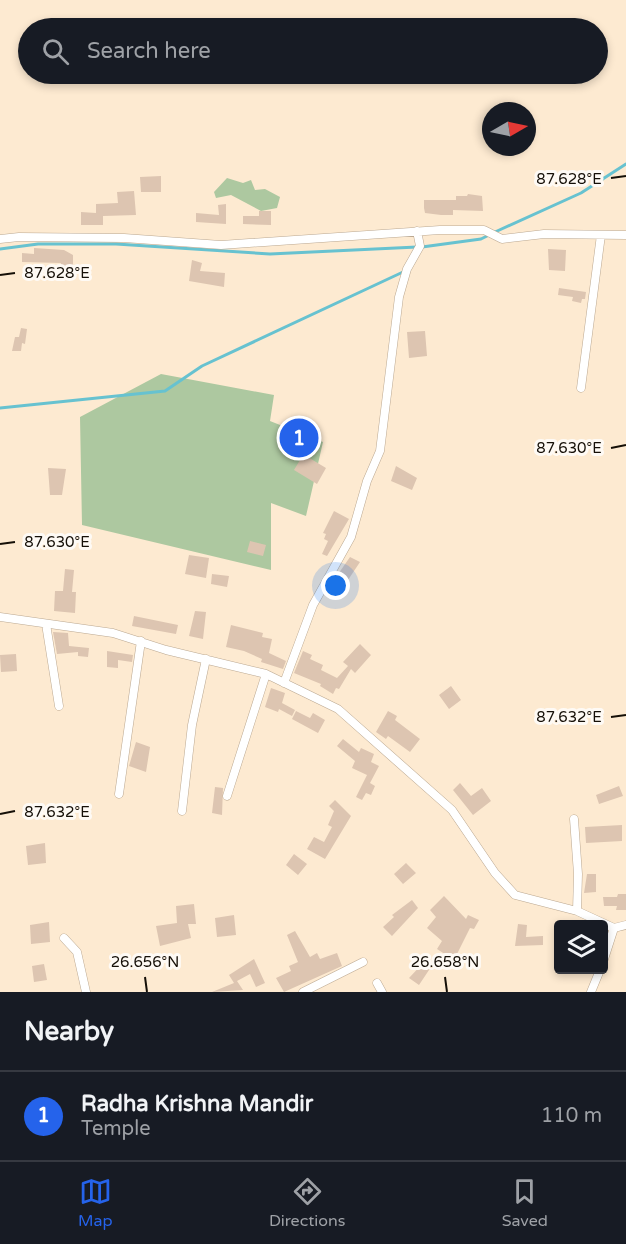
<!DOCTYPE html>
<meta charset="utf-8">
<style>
:root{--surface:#171b24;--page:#242831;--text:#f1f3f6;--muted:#9ea1a6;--line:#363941;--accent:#2563eb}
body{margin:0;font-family:"Varela Round",sans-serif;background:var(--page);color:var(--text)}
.controls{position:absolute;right:18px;bottom:18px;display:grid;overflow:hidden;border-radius:6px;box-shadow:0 3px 9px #0003}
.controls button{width:54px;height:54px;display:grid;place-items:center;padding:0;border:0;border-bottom:2px solid var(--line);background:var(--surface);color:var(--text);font:30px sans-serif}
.compass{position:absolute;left:482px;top:102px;width:54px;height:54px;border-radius:50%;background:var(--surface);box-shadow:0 3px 9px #0003;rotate:81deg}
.you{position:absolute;left:336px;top:586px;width:21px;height:21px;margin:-15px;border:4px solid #fff;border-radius:50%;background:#1a73e8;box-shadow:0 0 0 9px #1a73e833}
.badge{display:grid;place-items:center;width:39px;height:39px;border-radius:50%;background:var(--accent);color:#fff;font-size:20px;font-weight:700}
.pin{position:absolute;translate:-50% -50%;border:3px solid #fff;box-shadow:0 2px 6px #0006}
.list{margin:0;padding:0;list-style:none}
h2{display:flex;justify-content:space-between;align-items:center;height:78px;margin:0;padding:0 24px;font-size:26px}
h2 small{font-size:20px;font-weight:400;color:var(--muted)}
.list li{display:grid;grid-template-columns:39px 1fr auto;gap:18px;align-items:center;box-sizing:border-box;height:90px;padding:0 24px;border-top:2px solid var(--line)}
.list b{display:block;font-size:22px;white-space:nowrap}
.list p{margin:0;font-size:20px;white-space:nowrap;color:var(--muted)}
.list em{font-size:20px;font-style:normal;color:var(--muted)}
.icon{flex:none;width:33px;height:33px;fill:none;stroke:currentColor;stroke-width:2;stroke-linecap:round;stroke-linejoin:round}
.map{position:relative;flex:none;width:626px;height:992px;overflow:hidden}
.search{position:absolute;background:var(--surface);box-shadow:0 3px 9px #0003;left:18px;right:18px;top:18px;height:66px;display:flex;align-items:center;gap:15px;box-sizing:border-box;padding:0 21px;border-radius:33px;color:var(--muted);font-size:22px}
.sheet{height:168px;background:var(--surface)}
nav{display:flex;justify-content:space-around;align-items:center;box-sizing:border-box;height:84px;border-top:2px solid var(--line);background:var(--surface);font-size:16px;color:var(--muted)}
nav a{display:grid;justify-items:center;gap:3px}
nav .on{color:var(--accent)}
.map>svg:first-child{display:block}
</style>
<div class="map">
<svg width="626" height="992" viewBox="0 0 626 992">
<rect width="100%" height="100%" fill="#fdead1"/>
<path fill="#adc8a0" d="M227,178l16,5 8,-3 4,10 10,-1 15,8 -3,11 -16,3 -30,-16 -15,3 -2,-6z
M161,374l113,21 -4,26 53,21 -17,74 -35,-13v67l-189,-45 -2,-108z"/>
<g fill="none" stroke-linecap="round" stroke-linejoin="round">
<path stroke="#67c2d0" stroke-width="3" d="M495,232l86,-39 45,-29
M422,247l59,-8 8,-4
M0,249l38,-5h78l154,10 147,-7
M0,408l165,-17 37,-25 201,-94"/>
</g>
<path fill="#ddc5b1" d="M161,176v16h-20l-1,-15z
M134,191l2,24 -33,1v9h-22v-13l15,1v-9l22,-1 -1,-11z
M468,194l14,2 1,15 -30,-1v5h-12l-16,-2 -1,-5v-8h32v-4h11z
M226,204v20l-30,-2v-9l23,2 -1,-10z
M259,211h12v14l-28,-1v-8h16z
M34,248l30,2 9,5v16l-13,-2 1,-6 -39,-1v-9l12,1z
M548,249l18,1 -1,21 -16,-1z
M192,260l10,3 -2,8 25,2 -1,14 -35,-6z
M559,288l27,4 -1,7h-3l-1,4 -9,-2 1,-4 -15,-2z
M21,328l6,1 -2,15 -3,-1 -1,8h-9l3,-14h4z
M425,331l2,25 -18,2 -2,-26z
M290,439l9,4 -3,7 30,18 -9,16 -23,-14 6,-10 -16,-7z
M396,466l21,12 -5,12 -21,-9z
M48,468l18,1 -4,26h-12z
M334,511l15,8 -22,37 -5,-2 6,-13 -4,-2 2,-5 -3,-1z
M250,541l16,4 -3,11 -16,-4z
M189,555l20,3 -3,20 -21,-4z
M350,557l10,5 -16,24 -10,-6z
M65,569l9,1 -2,22h4l-1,21 -21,-2 1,-20h8z
M212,574l17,2 -2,11 -16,-3z
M195,611l11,1 -3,27 -14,-3z
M134,616l44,9 -2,9 -44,-8z
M231,625l32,8 -1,4 10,2 -3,14 17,8 -3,8 -22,-7 1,-3 -18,-8 -18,-4z
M53,632l15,1 1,13 20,2 -1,9 -10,-1v-4l-21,2z
M360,644l11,11 -16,18 -4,-4 -12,20 -3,-1 -3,6 -13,-8 1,-2 -27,-11 9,-22 9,4 -2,4 13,6 -2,5 16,8 11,-12 -5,-4z
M107,651l26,4 -1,7 -14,-2v8l-11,-1z
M16,654l1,17 -16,1 -1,-17z
M451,686l10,14 -12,9 -10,-14z
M271,688l14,5 -3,10 13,7 -3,6 -13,-7 -1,3 -13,-5z
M296,711l14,7 3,-5 12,7 -7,13 -26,-14z
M388,711l9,5 -2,4 25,19 -10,13 -22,-16 -2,3 -10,-7z
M343,739l16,13 2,-4 13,6 -3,8 8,4 -9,17 5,3 -4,9 -5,-2 -4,7 -6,-3 11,-22 -15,-7 3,-7 -18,-15z
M136,742l14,5 -4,25 -17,-6z
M460,783l11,13 11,-8 9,13 -18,14 -20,-25z
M619,786l4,10 -24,8 -3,-9z
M215,787l8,1 -1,27 -10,-2z
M335,800l16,16 -26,43 -18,-10 7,-12 10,5 8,-15 -4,-2 6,-14 -5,-5z
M622,825v16l-36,2 -1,-16z
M45,843l1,20 -18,2 -2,-19z
M294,854l13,10 -9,11 -12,-10z
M406,863l10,10 -13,11 -9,-10z
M587,874h9v18l-12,1z
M618,894h8v16h-10l1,-4h-13l-1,-9h14z
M444,896l22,23 2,-4 11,5 -5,9 -4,-1 -16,32 -17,-11 5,-8 -15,-13 9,-11 -6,-7z
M412,900l6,8 -26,28 -9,-9 11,-10 -2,-2z
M194,904l2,20h-8l3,14 -31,8 -4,-20 21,-3 -1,-17z
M234,915l2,20 -19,2 -2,-19z
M49,922l1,20 -19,2 -1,-19z
M518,924l9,1 -1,12 17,-1v9l-28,1z
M295,931l15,26 7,-4 3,6 17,-6 5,13 -58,26 -8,-14 15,-7 -2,-5 9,-4 -11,-27z
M254,959l11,24 -9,4 -6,-13 -13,7 6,9 -31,2 22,-9 -5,-8z
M425,961l6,6 -12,18 -10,-7z
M44,964l3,16 -13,2 -2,-16z"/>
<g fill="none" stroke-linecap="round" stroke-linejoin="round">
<g stroke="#bba891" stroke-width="9">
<path id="street" d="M0,239l19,-2 105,1 97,7 219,-15h44l18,9 42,-5 82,1
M581,388l20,-153
M0,617l113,16 53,17 100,24 72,35 114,101 43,63 20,22 62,16 37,17
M46,624l13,82
M284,683l29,-78 38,-68 16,-56 13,-30 19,-154 8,-28 13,-23 -3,-15
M119,794l22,-153
M227,796l39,-122
M182,811l10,-86 14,-66
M574,819l4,55 -1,37
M64,938l13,14 9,40
M604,959l10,-31 12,-3
M377,983l5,9
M303,992l60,-30
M591,992l9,-22"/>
</g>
<use href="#street" stroke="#fff" stroke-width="8"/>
</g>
<path fill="none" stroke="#150f07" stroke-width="2" d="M611,178l15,-2M0,275l15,-2M611,448l15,-3M0,544l15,-2M611,717l15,-2M0,814l15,-3M145,977l2,15M445,977l2,15"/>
<g font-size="15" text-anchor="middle" fill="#150f07" stroke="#fefaf5" stroke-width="6" stroke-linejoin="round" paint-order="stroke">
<text x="569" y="184">87.628°E</text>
<text x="57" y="278">87.628°E</text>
<text x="569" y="453">87.630°E</text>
<text x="57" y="547">87.630°E</text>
<text x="569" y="722">87.632°E</text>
<text x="57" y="817">87.632°E</text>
<text x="145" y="967">26.656°N</text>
<text x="445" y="967">26.658°N</text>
</g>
</svg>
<div class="controls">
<button><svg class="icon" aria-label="layers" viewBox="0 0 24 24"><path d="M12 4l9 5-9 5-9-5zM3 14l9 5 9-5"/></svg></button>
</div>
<svg class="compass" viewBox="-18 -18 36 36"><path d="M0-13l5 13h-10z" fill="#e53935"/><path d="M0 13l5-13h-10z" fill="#9ea1a6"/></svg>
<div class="you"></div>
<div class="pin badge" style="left:299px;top:438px">1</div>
<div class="search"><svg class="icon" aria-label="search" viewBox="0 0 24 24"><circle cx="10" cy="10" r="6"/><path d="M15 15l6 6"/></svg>Search here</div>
</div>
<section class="sheet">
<h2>Nearby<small></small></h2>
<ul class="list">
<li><span class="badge">1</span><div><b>Radha Krishna Mandir</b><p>Temple</p></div><em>110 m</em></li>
</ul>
</section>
<nav>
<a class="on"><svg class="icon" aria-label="map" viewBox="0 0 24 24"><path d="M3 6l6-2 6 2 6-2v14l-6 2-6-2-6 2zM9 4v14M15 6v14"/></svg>Map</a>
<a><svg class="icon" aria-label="directions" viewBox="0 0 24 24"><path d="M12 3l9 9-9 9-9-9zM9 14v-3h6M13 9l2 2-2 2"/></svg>Directions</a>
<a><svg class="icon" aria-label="saved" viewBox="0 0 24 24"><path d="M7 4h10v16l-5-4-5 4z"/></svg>Saved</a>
</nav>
